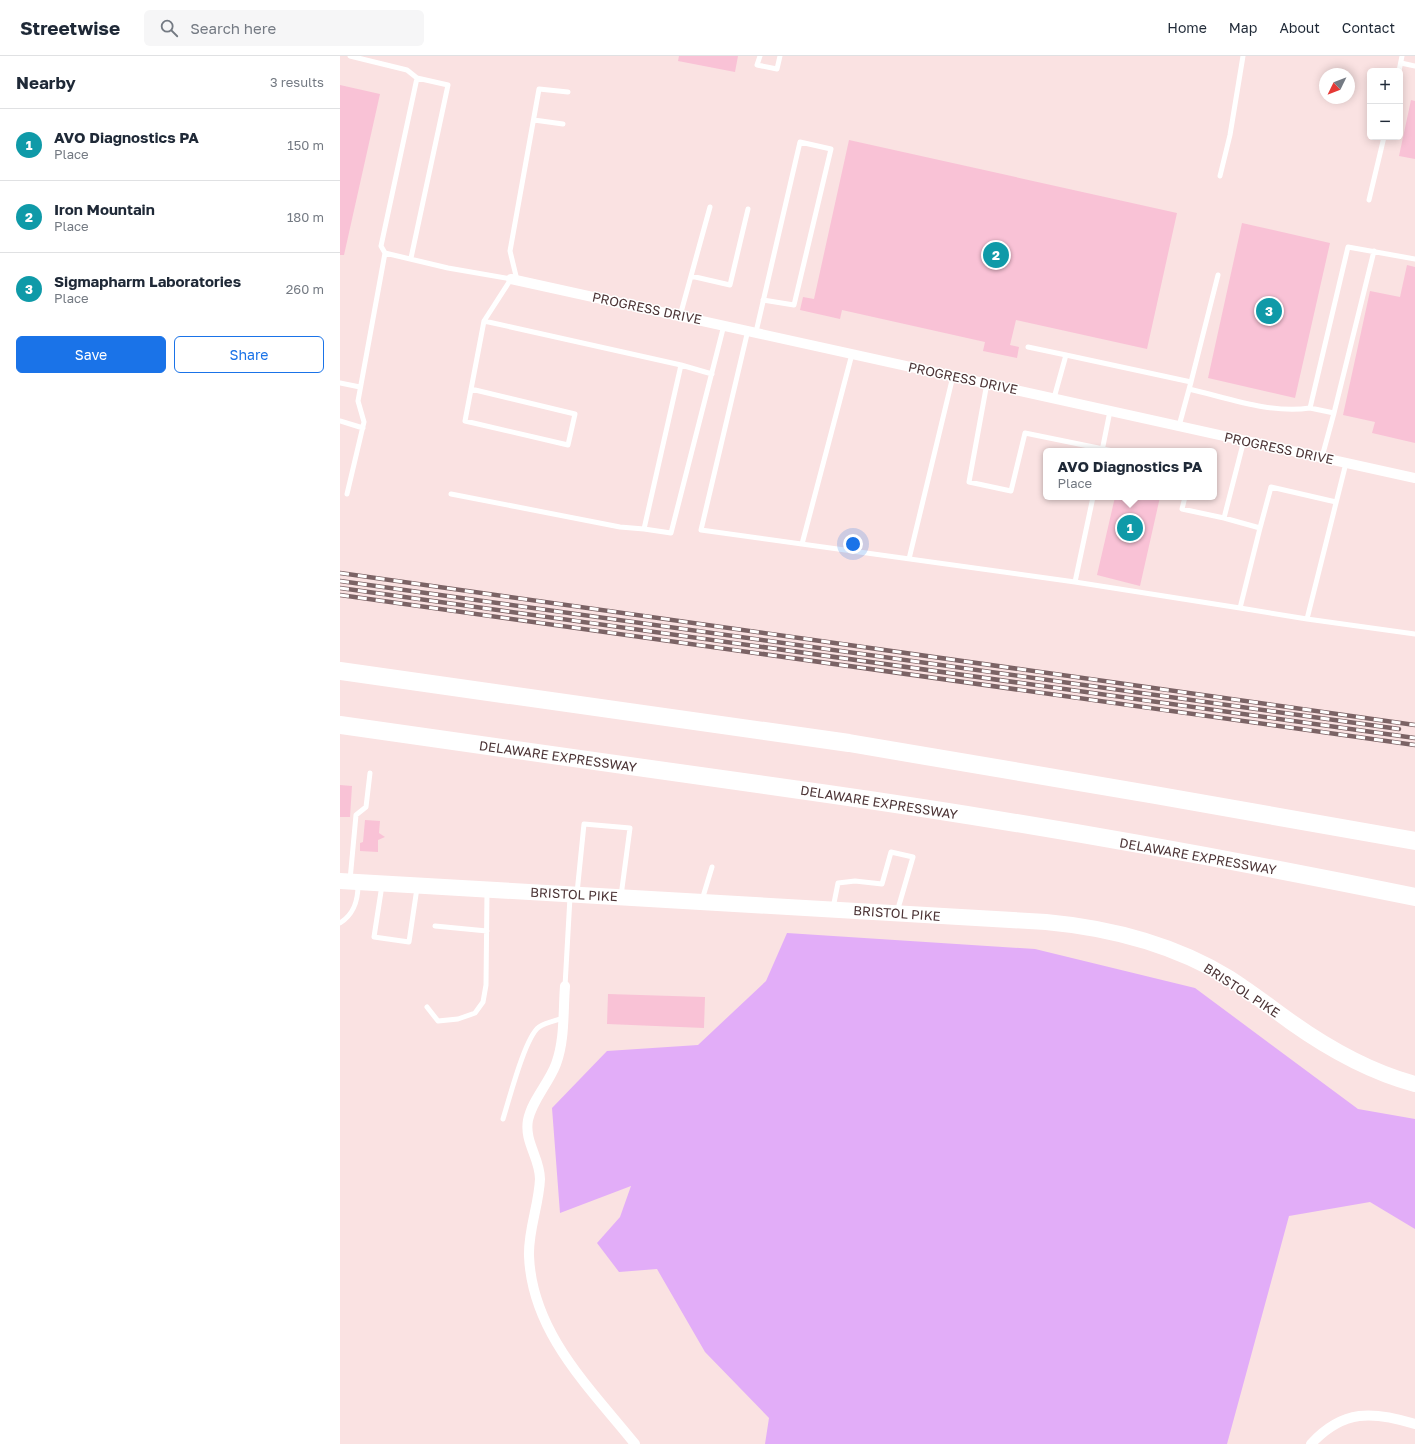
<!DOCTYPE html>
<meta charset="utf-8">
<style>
:root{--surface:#fff;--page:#f6f6f7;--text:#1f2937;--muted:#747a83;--line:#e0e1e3;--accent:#1a73e8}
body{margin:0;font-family:"Golos Text",sans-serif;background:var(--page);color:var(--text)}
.controls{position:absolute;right:12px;top:12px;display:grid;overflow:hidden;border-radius:6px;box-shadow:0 2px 10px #0003}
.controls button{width:36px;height:36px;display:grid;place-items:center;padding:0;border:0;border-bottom:1px solid var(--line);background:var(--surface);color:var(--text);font:20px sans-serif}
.compass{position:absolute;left:979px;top:12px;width:36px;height:36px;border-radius:50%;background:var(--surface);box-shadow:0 2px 10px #0003;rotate:227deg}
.you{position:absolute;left:513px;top:488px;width:14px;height:14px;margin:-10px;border:3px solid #fff;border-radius:50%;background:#1a73e8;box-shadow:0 0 0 6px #1a73e833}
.badge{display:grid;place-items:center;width:26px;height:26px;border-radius:50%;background:var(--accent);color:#fff;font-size:13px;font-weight:700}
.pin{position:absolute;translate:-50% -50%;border:2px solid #fff;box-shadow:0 1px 4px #0006}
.popup{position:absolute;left:703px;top:392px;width:174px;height:52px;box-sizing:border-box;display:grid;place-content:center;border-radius:6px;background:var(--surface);filter:drop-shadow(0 1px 3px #0005);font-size:13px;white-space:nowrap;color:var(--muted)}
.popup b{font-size:15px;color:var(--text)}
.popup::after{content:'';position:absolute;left:50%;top:100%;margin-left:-8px;border:8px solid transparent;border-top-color:var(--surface)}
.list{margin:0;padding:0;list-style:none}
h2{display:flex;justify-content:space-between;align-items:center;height:52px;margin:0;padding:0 16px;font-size:17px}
h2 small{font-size:13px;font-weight:400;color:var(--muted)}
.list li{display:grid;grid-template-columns:26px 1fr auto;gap:12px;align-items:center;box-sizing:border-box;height:72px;padding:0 16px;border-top:1px solid var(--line)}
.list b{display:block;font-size:15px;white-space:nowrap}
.list p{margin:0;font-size:13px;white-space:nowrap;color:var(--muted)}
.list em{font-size:13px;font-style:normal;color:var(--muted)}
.actions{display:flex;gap:8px;padding:12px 16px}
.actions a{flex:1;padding:9px 0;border:1px solid var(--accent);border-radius:6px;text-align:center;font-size:14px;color:var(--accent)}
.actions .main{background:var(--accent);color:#fff}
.icon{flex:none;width:22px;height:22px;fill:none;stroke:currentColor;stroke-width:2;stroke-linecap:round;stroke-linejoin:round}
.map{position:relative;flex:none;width:1075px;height:1388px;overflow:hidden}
header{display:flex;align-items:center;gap:24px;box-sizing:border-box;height:56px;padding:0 20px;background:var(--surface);border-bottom:1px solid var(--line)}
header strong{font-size:19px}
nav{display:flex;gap:22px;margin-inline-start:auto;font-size:14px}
.search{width:280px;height:36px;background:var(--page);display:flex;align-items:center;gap:10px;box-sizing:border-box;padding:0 14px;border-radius:6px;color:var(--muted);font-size:15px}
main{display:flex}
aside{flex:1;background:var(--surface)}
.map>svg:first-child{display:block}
</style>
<header>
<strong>Streetwise</strong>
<div class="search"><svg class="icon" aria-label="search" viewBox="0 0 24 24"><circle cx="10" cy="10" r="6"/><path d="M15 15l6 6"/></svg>Search here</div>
<nav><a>Home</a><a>Map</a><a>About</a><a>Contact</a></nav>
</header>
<main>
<aside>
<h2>Nearby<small>3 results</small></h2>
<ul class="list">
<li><span class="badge" style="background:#0f9aa8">1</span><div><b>AVO Diagnostics PA</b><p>Place</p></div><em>150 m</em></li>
<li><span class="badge" style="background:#0f9aa8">2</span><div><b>Iron Mountain</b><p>Place</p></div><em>180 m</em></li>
<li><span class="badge" style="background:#0f9aa8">3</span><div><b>Sigmapharm Laboratories</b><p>Place</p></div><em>260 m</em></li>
</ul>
<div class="actions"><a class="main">Save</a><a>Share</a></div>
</aside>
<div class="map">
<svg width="1075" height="1388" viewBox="0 0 1075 1388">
<rect width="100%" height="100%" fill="#fae2e2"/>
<path fill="#e2adf8" d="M447,877l248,16 160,39 163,121 57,10v110l-45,-27 -81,14 -62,228h-462l4,-26 -64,-66 -48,-83 -38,3 -22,-29 23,-26 11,-31 -71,27 -8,-105 55,-57 91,-6 68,-64z"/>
<path fill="#f9c2d6" d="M339,0h59l-3,16 -57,-11z
M0,29l40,9 -36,161h-4z
M1071,44l4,1v58l-16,-3z
M509,84l328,73 -30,136 -131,-29 -6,25 9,2 -2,11 -34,-7 2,-9 -143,-32 -2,9 -40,-9 3,-13 11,2z
M902,167l88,20 -35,155 -87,-20z
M1067,209l8,2v176l-43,-10 3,-11 -32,-7 27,-124 30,6z
M775,441h45l-20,89 -43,-11z
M0,729l12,1 -2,31h-10z
M25,764l15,1 -1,12 6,4 -7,3v12l-18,-1v-8l3,-1z
M268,938l97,3 -1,31 -97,-4z"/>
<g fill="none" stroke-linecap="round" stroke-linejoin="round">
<path stroke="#fff" stroke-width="5" d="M10,0l57,14 10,8
M420,0l-3,9 20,4 3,-13
M1061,7l14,3
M1059,15l3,-15
M194,64l29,4
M880,120l10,-41 13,-79
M1029,144l15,-63
M45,197l-4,-7 36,-168 31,7 -37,173
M351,220l39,9 18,-76
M177,224l-7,-29 29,-162 29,3
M340,260l30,-109
M408,274l-47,200 374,52 18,-85
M416,276l44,-190 31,7 -37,156 -31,-5
M688,291l38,8
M341,309l31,9
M851,326l27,-107
M0,327l20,4
M647,327l-18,99 42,9 14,-58 88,18
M131,333l104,25 -7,31 -103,-24 19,-100 197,44 -37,164 27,4 53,-208
M849,333c39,9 81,25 121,19
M714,342l12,-43 125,27 -12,44
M994,357l40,-162
M0,365l23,7
M762,395l8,-40
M982,401l12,-44 -24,-5 38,-161 67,12
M7,438l17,-72 -6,-21 27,-148 63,15 63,11 -27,42
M111,438l169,33 24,2
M845,441l-3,12 42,9 20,-78
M884,462l36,10 -20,80 67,11 39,-156
M920,472l11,-41 65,15
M462,488l50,-190
M569,503l44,-183
M735,526l165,26
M967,563l108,15
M10,824l6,-65 10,-8 4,-34
M42,829l-8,52 35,5 8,-54
M237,837l7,-69 46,4 -9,68
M362,844l10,-33
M493,852l5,-25 17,-2 27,3 9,-32 22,5 -16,55
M0,867c14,-9 18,-22 18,-38
M95,870l52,5
M225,930l5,-89
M87,951l11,14 20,-2 17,-6 8,-11 3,-17 1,-93
M163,1063c6,-19 22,-82 36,-92 7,-5 16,-6 24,-9"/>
<path stroke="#fff" stroke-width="10" d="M171,223l904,199
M225,930c-2,25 0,54 -9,78 -7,19 -24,36 -28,56 -4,22 12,38 12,59 -1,26 -12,51 -11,77 3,77 61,132 106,188
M971,1388c32,-35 62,-33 104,-20"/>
<path stroke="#fff" stroke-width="16" d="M0,825l706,41c65,6 127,22 183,56 22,14 41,29 62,44 38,27 79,50 124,62"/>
<path stroke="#fff" stroke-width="18" d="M0,615l509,72 306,52 260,46
M0,669c162,23 325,45 488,69 196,28 392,63 587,103"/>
<g stroke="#7b6365" stroke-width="4.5">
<path id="rail" d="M0,517l1075,152
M0,525l1059,148
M0,532l1075,150
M0,539l1075,150"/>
</g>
<use href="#rail" stroke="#fff" stroke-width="3" stroke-dasharray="9" stroke-linecap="butt"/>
</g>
<g text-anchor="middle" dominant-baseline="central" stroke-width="3" stroke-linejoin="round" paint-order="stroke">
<g font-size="13" fill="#4c3436" stroke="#fff">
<text transform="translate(307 252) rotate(12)">PROGRESS DRIVE</text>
<text transform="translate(623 322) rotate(12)">PROGRESS DRIVE</text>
<text transform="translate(939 392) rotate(12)">PROGRESS DRIVE</text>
<text transform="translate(218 700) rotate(8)">DELAWARE EXPRESSWAY</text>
<text transform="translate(539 746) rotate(9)">DELAWARE EXPRESSWAY</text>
<text transform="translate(858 800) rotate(10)">DELAWARE EXPRESSWAY</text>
<text transform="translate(234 838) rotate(3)">BRISTOL PIKE</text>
<text transform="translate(557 857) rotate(4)">BRISTOL PIKE</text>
<text transform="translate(902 934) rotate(33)">BRISTOL PIKE</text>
</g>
</g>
</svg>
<div class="controls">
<button>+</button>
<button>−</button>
</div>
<svg class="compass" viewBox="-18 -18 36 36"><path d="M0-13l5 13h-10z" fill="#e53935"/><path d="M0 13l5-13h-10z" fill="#747a83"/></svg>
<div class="you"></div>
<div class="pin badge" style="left:790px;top:472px;background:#0f9aa8">1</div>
<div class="popup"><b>AVO Diagnostics PA</b>Place</div>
<div class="pin badge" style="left:656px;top:199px;background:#0f9aa8">2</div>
<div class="pin badge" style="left:929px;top:255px;background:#0f9aa8">3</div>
</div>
</main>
